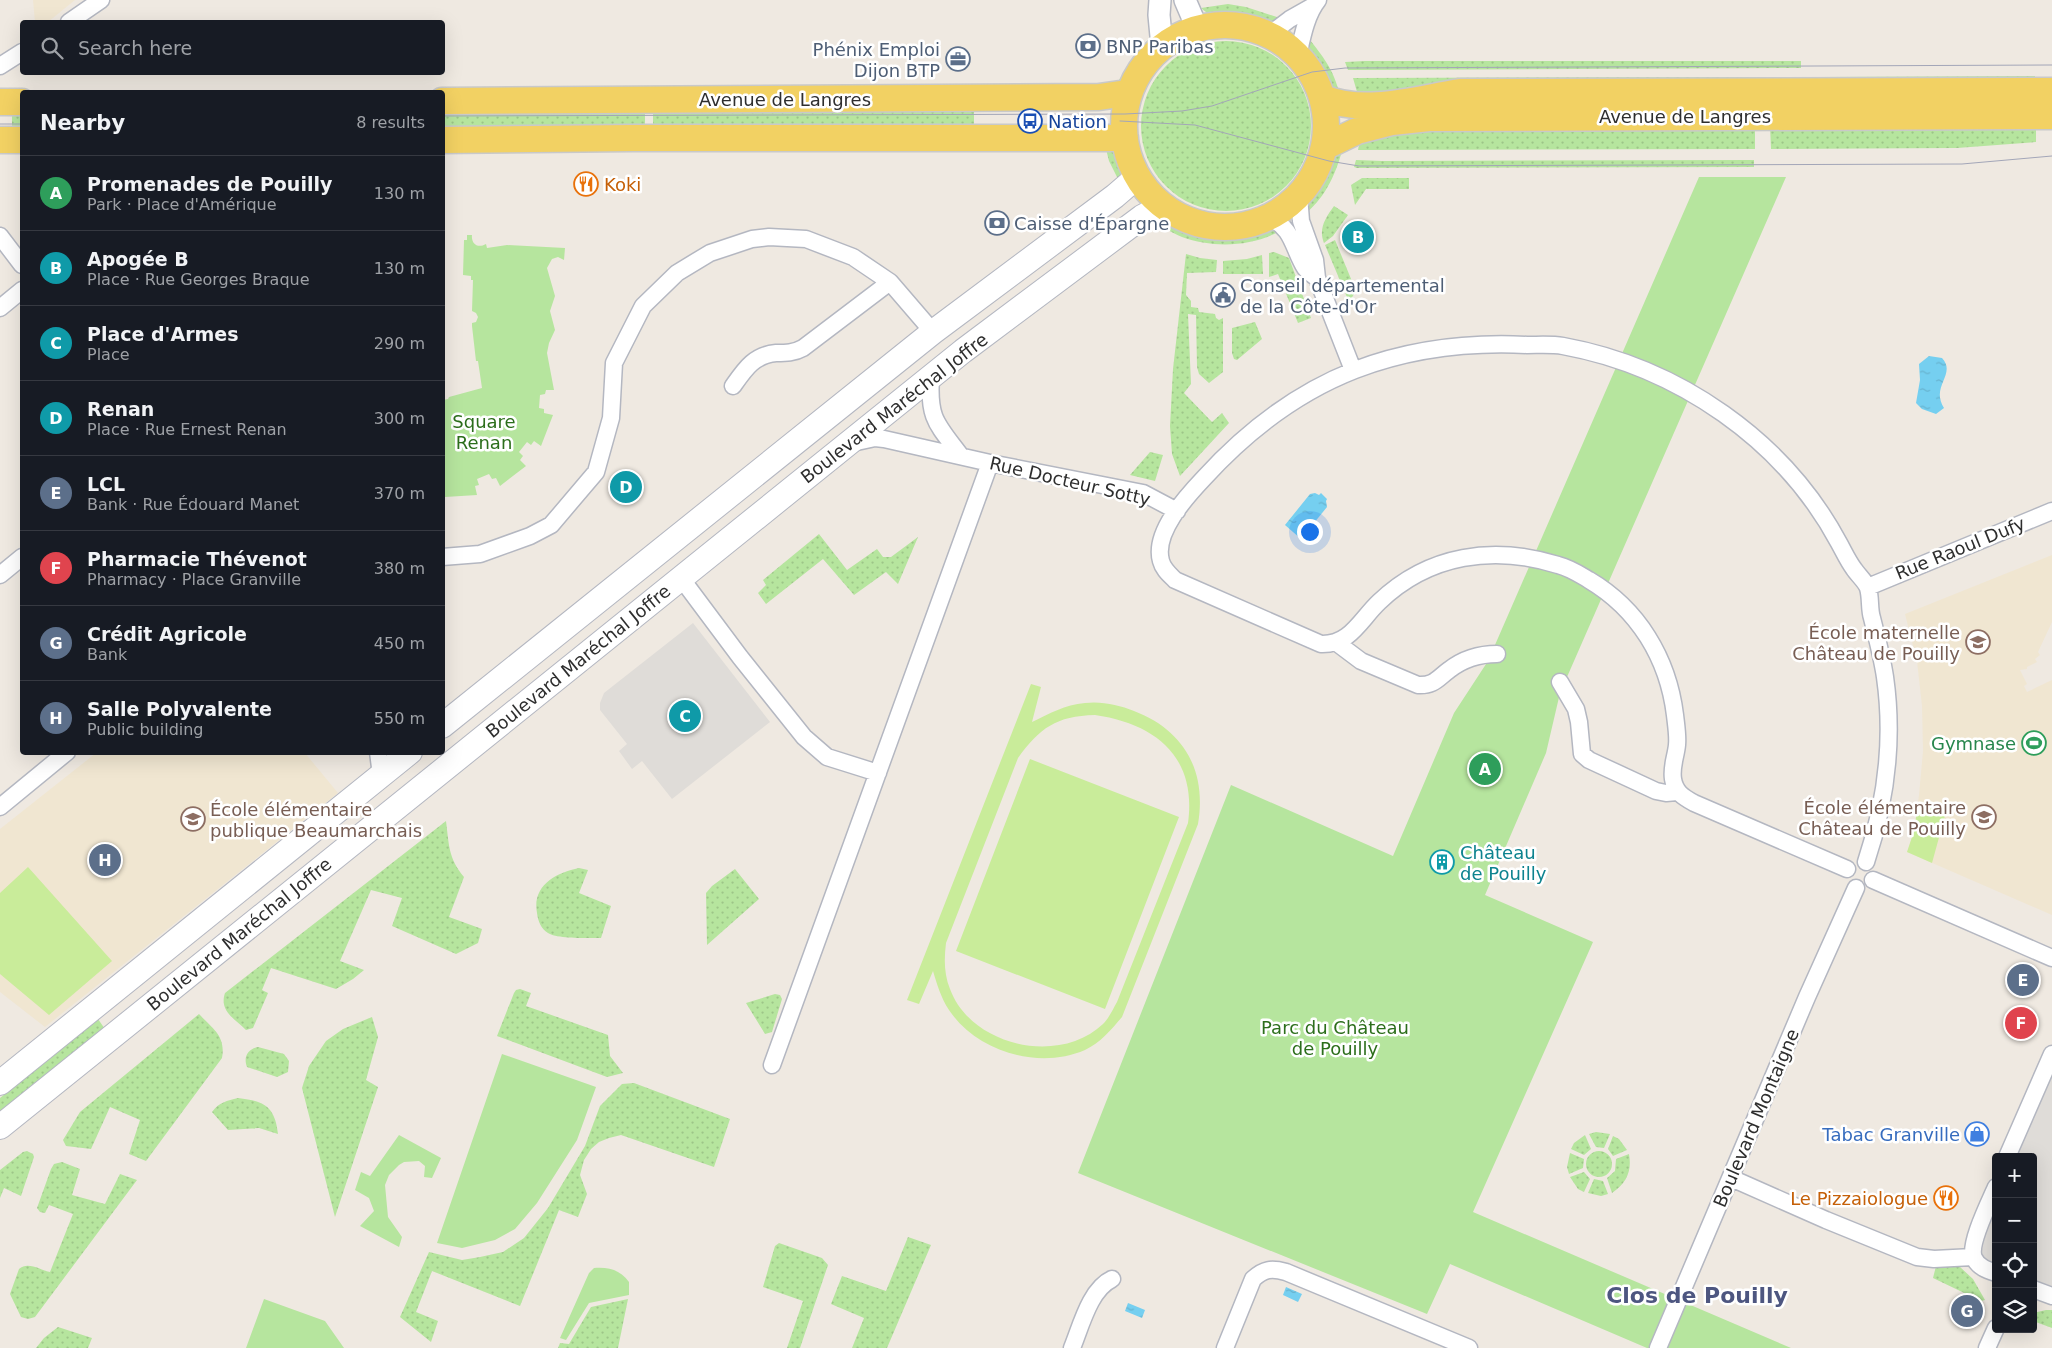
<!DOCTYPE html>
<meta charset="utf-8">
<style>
:root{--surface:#171b24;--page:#20242c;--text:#f1f3f6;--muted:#9ea1a6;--line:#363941;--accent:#0b8043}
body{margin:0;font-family:"DejaVu Sans",sans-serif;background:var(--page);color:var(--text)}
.controls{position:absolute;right:15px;bottom:15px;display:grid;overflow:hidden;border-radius:5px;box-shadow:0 5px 20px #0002}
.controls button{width:45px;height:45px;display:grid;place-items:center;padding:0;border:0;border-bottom:1px solid var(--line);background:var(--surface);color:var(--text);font:25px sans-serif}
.you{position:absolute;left:1309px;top:531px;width:18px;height:18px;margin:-12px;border:4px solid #fff;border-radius:50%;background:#1a73e8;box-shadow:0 0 0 8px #1a73e833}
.badge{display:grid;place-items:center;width:32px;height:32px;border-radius:50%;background:var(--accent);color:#fff;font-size:16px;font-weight:700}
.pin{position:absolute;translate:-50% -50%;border:2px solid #fff;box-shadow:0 1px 5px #0006}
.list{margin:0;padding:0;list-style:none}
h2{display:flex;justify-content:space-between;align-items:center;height:65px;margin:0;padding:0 20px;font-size:21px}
h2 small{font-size:16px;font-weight:400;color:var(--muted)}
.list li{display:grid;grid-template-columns:32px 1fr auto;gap:15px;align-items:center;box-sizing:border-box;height:75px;padding:0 20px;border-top:1px solid var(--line)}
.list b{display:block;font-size:19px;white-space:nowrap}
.list p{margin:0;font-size:16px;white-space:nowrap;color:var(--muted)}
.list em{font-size:16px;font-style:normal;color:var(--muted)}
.icon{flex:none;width:28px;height:28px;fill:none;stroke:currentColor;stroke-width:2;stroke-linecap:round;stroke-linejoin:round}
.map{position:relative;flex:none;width:2052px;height:1348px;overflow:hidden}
.search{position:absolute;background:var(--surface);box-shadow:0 5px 20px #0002;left:20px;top:20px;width:425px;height:55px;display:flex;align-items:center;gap:12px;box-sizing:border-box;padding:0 18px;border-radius:5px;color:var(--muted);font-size:19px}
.panel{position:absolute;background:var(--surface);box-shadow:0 5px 20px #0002;left:20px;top:90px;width:425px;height:665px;border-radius:5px}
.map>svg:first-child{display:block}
</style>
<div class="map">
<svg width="2052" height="1348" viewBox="0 0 2052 1348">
<defs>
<pattern id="grass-dots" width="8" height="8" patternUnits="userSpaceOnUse" patternTransform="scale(1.25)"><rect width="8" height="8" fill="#b6e59e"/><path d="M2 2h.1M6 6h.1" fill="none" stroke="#9dc588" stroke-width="1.8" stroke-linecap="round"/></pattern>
<pattern id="water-ripples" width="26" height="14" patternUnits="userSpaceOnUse" patternTransform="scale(1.25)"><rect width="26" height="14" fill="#75cff0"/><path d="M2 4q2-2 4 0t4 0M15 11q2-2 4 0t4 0" fill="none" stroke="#66b2ce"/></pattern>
</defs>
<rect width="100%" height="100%" fill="#efe9e1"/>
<path fill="#f0e6d1" d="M33,0h42l-27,22h-13z
M2052,555v67l-14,30 2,3 -5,4 2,3 -10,5v2l-7,1 7,14 -3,2 3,6 25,-12v235l-145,-63 7,-21 5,-36 4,-44 -1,-45 -5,-45 -12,-47z
M96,753h209l33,40 -293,234 -45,-35v-163z"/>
<path fill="url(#grass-dots)" d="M1228,4l18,3 34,11 -10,9c-8,-2 -16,-4 -24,-6 -20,-2 -29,1 -45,-13z
M1155,30l-2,17 -26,33 -4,3 -4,-3z
M1307,36c16,21 27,33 33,60l-16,-10 -3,-11 -12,-19 -2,-6z
M1141 126a85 85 0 1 1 170 0a85 85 0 1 1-170 0Z
M1365,61h436v7l-453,2 -3,-8z
M2035,76v6l-216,3v-8z
M1801,77v6l-442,16 -6,-21z
M974,102v30l-321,1v-29z
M645,104v29l-202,1 -1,-29z
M12,106h10v29h-10z
M1755,121v28l-397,1 2,-8 28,-14z
M2036,124v18l-79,6 -186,1 -1,-24z
M1112,145c14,13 17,20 8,38l-11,-22 -3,-12z
M1343,147c-6,24 -17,50 -37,66v-15l2,-5 21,-37z
M1356,160l26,1 372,-1v7l-397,1 -3,-1z
M1362,178h47v11h-43l-11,16 -4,-20z
M1334,206l14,9 -15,21 -9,7c-6,-14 2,-26 10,-37z
M1171,217c18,9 37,14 57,13 18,0 35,-9 50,2 -28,15 -66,16 -96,5 -11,-4 -21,-12 -30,-18z
M1335,240l21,51 -7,11 -24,-57z
M1274,252l15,6 22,60 -13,5 -20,-49 -9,3v-24z
M1186,254l14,4 17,2 -1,12 -29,1 -1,22 5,6v6l7,1 1,4 16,2 1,4 3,2 4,-2v54l-14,11 -10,-9 -2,-7 -1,-52 -8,-1 3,70 -7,9 28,29 10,-9 7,10 -49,53 -8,-22 -2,-28 3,-57z
M1262,255l1,19h-40v-13l24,-2z
M1255,322l7,17 -25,21 -3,-1 -2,-6v-25z
M1150,452l13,3 -8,26 -25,-6z
M819,534l28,36 30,-21 6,8h8l27,-20 -20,47 -12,-12 -32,23 -31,-36 -57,45 -8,-11 8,-8 -3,-5z
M446,821c3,23 2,37 18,56l-15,40 33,12 -4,14 -22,11 -64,-28 10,-28 -31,-8 -31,71 24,9 -11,9 -17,10 -65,-21 -9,22 6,3 -15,35 -7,2c-12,-12 -27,-19 -21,-37z
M579,868l9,2 -9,23 32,13 -10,32c-12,0 -44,1 -53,-5 -7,-4 -10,-12 -11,-20 -5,-27 18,-40 42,-45z
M735,869l24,30 -52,46 -1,-52 6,-7z
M520,989l11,4 -5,13 82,29 2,21 13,17 -16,4 -110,-41 17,-43 2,-3z
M775,994l5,1 2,4 -10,33 -7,2 -19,-31z
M199,1014c14,15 27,22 23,44l-76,103 -17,-7 11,-34 -30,-13 -19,42 -25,-3 -3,-6 17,-28z
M372,1017l6,20 -12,43 12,7 -43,130 -33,-129 7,-22 17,-25 17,-12z
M98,1019l9,13 -107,87v-21z
M258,1047l26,7 5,7 -1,11 -11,5 -30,-10c-4,-10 1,-18 11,-20z
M634,1083l96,36 -16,48 -93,-32 -12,3 -10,4 -8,7 -7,11 -4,15 7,19 -9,23 -19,-7 -39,96 -88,-35 -16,41 22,9 -7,21 -31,-25 29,-65 33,8 18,-3 23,-5 21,-14 24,-30 37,-62 15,-40 22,-22z
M238,1098c27,3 37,9 40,36l-19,-6 -31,2 -16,-18c7,-10 15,-11 26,-14z
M1596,1132l14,2 -6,14 -8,-1 -7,-13z
M1585,1135l6,14 -7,6 -13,-6 3,-6z
M1613,1136l6,3 8,11 -14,6 -5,-7z
M1586 1164a13 13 0 1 1 26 0a13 13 0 1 1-26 0Z
M27,1151l6,3 1,3 -13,39 -17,-8 -4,10v-28l23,-18z
M1570,1153l14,6 -1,9 -14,6 -2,-7z
M1629,1154c3,17 -2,29 -17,39l-5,-15 8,-7 1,-12z
M62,1162l18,7 -8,26 33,9 15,-30 17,6 -102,137 -7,2 -7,-2 -11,-23 9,-25c9,-8 21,1 31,3l23,-58 -24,-9 -4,8 -5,-1 -3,-4 14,-39 3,-5z
M1584,1172l6,7 -6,13 -6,-3 -8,-12z
M1594,1179l9,2 5,13 -7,2 -13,-3z
M908,1237l23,8 -44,103h-35l12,-30 -33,-14 11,-28 44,15z
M779,1243l43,15 6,7 -28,83h-13l16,-47 -40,-14 12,-41z
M1936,1266l24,1 13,12 12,21 -4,1 -48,-23z
M628,1299l-10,49h-60l2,-5 9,1 22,-37z
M2046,1310h6v18l-19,-7v-8z
M58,1327l34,11 -4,10h-52l8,-10z"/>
<path fill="#b6e59e" d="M1699,177h87l-226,516 -14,60 -61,142 108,47 -120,270 318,136h-144l-197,-84 -23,50 -349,-141 153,-388 162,71 61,-143 34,-52z
M467,235h5c-1,8 5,14 14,9l1,4 20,-3 58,3 -1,12 -6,-3 -6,2 -5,9 8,28 -5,15 5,19 -6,13 -2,10 7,37h-8l-1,4 -5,1 -1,13 5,1v4l9,2 -12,31 -7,-5 -3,4 -4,-3 -8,10 4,4 -3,4 6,6 -26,20 -4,-8 -4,1 -3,-5 -12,5 2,6 -4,1 2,9 -32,2v-14l-3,-2 1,-81 5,-1 1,-2 33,-9 -4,-27h-2l-4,-35v-3l4,-1 2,-5 -2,-4 -4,-2 1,-31h-2v-4l-8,-1 1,-35h3z
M502,1054l94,33 -19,53 -40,63 -22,26 -20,11 -33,8 -25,-5z
M399,1135l42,23 -9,20 -8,-1 1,-11 -6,-5 -15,1 -5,3 -10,10 -4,10 3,32 14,20 -3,10 -39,-21 14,-15 -5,-13 -14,-8 6,-18 9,4z
M594,1268c16,-1 26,2 35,14v13l-40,8 -23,37 -6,-2 29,-65z
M264,1299l61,22 19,27h-98z"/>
<path fill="#c9ec9a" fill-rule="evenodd" d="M1031,684l10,3 -9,35c19,-9 32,-17 53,-19 17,-2 34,2 49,8 50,19 73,60 64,113l-76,193c-11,13 -22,26 -37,33 -46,20 -108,2 -136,-40 -8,-12 -12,-26 -16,-39l-14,33 -12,-4zM1095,715c61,9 102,42 93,108l-71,179c-4,7 -8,16 -14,22 -44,42 -132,22 -153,-35 -6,-15 -6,-30 -4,-46l72,-185c22,-30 38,-42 77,-43z
M1030,759l149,58 -74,192 -149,-58z
M1918,804l28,8 -14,51 -25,-11 7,-21z
M28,867l84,94 -63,54 -49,-41v-81z"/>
<path fill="#dfdcd8" d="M693,623l77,99 -98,77 -30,-38 -10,8 -13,-18 8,-7 -27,-34v-7l4,-10z
M2052,1054v242l-19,-7v-132h-26z
M1996,1187v86l-15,-6 -8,-22z"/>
<path fill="url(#water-ripples)" d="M1929,356l13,2c15,16 -12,28 2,50l-8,6 -14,-5 -6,-6 4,-23 -1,-16z
M1315,493l4,2 2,-2 6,6 -1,2 1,6 -26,32 -16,-14 25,-31z
M1286,1287l16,7 -4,8 -15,-7z
M1128,1303l17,7 -3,8 -17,-7z"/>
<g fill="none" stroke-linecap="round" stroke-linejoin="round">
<g stroke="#b4b7c1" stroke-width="19">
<path id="minor" d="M69,22l32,-22
M1269,35l21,-16 23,-13
M1298,56c4,-18 8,-41 20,-56
M0,66l22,-14
M1299,195l2,26 14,39 2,18 36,92
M1270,218c23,10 23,31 35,50 3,4 8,7 12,10
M0,236l22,29
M0,308l22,-18
M931,377c-3,42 6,47 30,79
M733,386c12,-17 21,-31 43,-33 10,0 18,0 27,-5l87,-66
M852,443l23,-5 9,1 106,24 153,30 34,18
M442,557l38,-3 50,-18 21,-11 45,-53 15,-54 3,-55 29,-57 34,-33 33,-20 42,-14 17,-2 37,2 47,18 37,25 43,50
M0,575l22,-18
M681,578l59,79 64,80 23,20 51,16
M1868,587l184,-76
M1337,643l24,18 57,24c16,1 20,-7 31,-15 14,-11 30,-16 48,-16
M1560,682l16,27 3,13 3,32 7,6 67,31 10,2 11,-1
M378,752l3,23
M0,807l67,-55
M1847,869l-153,-66c-11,-6 -19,-11 -21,-24 -2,-12 3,-23 4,-34 1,-9 -1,-21 -2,-30 -7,-57 -37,-106 -86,-135 -10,-6 -19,-12 -31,-15 -64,-20 -129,-11 -179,37 -19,18 -29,43 -58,42l-146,-64c-6,-6 -12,-11 -14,-19 -8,-28 25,-64 43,-83 42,-46 92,-85 151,-108 55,-21 113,-28 172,-25 12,0 24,-1 36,1 115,21 221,94 276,197 5,9 9,18 15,26 4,6 12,13 14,19 3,10 1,21 4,30 5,20 10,39 13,59 9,63 1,125 -19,185
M1873,880l179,78
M772,1065l218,-602
M2007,1157l45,-103
M1731,1178l95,42 91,37 17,2 39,-2
M1996,1187c-6,14 -28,58 -22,71 4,9 13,12 22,15
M2033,1289l19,7
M1072,1348c9,-22 18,-59 40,-69
M1225,1348l28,-69c11,-10 18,-11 33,-7l183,76
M1658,1348l149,-351 49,-109
M1987,1348l9,-20"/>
</g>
<g stroke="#b4b7c1" stroke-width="24">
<path id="tertiary" d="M1160,0l-1,15 3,32
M1185,0l12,28"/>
</g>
<g stroke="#b4b7c1" stroke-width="26">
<path id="secondary" d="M442,726l491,-394 182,-136 22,-19
M0,1083l410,-331
M0,1127l963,-776 179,-134 21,-11"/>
</g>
<g stroke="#c9c9c9" stroke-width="29">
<path id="primary" d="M1124 126a101 101 0 1 1 202 0a101 101 0 1 1-202 0Z
M1323,98c43,17 93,1 137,-6l592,-1
M442,101l657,-4 28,-4
M0,102h22
M0,140h22
M442,140l190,-2h493
M1324,147l33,-16 35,-9 37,-4 623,-2"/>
</g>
<use href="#minor" stroke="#fff" stroke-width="16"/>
<use href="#tertiary" stroke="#fff" stroke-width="21"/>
<use href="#secondary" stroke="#fff" stroke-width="24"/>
<use href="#primary" stroke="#f2d163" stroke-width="26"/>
<path stroke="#a3a6b8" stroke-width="1" d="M442,116l683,-2 57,-3 30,-5 100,-34 33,-4 707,-3
M1120,121l75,4 134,36 30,5 603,-2 90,-8
M0,124h22"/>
</g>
<defs>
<g id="bank-ring" transform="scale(1.25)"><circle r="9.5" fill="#fff" stroke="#5c6f8a" stroke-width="1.5"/><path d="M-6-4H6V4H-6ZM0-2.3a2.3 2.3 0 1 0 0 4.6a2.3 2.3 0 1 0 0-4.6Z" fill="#5c6f8a"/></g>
<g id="office-ring" transform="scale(1.25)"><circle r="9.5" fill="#fff" stroke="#5c6f8a" stroke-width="1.5"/><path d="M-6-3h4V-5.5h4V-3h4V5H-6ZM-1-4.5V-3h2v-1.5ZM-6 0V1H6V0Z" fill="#5c6f8a"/></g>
<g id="bus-ring" transform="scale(1.25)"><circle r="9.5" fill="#fff" stroke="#1a4fb4" stroke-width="1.5"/><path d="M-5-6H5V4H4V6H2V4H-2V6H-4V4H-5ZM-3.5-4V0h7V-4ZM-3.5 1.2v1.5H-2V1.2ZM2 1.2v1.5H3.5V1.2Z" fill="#1a4fb4"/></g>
<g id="restaurant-ring" transform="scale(1.25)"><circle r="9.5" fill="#fff" stroke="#e8710a" stroke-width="1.5"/><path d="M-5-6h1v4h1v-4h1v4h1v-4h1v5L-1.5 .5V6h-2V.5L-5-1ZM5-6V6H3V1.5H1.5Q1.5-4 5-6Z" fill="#e8710a"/></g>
<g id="civic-ring" transform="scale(1.25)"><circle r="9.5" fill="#fff" stroke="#5c6f8a" stroke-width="1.5"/><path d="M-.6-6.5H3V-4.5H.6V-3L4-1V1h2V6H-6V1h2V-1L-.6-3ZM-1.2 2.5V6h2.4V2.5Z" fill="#5c6f8a"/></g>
<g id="school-ring" transform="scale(1.25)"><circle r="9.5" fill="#fff" stroke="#8d6e63" stroke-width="1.5"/><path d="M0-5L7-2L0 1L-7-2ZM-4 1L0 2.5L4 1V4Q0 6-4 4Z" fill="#8d6e63"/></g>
<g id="stadium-ring" transform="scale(1.25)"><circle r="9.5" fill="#fff" stroke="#2e9e5b" stroke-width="1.5"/><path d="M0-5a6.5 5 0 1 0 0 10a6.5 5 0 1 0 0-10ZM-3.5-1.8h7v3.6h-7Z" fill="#2e9e5b"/></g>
<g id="building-ring" transform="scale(1.25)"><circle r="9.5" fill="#fff" stroke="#0f9aa8" stroke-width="1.5"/><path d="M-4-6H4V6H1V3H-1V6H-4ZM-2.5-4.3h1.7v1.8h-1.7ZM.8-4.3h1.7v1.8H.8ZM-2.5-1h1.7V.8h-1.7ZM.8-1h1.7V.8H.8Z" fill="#0f9aa8"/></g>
<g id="shop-ring" transform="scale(1.25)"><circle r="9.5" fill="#fff" stroke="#3f7fe0" stroke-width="1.5"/><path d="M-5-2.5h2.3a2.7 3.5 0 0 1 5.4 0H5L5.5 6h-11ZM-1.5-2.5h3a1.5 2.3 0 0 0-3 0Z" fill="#3f7fe0"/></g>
</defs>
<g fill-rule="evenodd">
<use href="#bank-ring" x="1088" y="46"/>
<use href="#office-ring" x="958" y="59"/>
<use href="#bus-ring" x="1030" y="121"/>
<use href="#restaurant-ring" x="586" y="184"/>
<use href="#bank-ring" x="997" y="223"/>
<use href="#civic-ring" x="1223" y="295"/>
<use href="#school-ring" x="1978" y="642"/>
<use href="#stadium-ring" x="2034" y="743"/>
<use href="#school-ring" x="1984" y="817"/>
<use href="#school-ring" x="193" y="819"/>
<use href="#building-ring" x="1442" y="862"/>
<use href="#shop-ring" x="1977" y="1134"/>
<use href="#restaurant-ring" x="1946" y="1198"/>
</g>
<g text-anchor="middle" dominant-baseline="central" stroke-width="5" stroke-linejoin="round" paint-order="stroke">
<g font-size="18" fill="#4e5e75" stroke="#fff" text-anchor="start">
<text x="1106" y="46">BNP Paribas</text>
<text x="940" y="49" text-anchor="end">Phénix Emploi<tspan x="940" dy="21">Dijon BTP</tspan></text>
<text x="1014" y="223">Caisse d'Épargne</text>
<text x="1240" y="285">Conseil départemental<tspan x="1240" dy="21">de la Côte-d'Or</tspan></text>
</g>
<g font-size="18" fill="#2e2e2e" stroke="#fff">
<text x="785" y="99">Avenue de Langres</text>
<text x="1685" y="116">Avenue de Langres</text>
<text transform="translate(894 408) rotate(-38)">Boulevard Maréchal Joffre</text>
<text transform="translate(1070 481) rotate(13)">Rue Docteur Sotty</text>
<text transform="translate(1960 548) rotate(-22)">Rue Raoul Dufy</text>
<text transform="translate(578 661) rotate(-39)">Boulevard Maréchal Joffre</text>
<text transform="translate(239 934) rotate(-39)">Boulevard Maréchal Joffre</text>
<text transform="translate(1756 1118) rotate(-67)">Boulevard Montaigne</text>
</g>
<g font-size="18" fill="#164399" stroke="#fff" text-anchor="start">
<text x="1048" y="121">Nation</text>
</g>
<g font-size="18" fill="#c56008" stroke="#fff" text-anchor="start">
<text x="604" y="184">Koki</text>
<text x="1928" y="1198" text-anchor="end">Le Pizzaiologue</text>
</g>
<g font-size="18" fill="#2c6e1b" stroke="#fff">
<text x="484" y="421">Square<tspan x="484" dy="21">Renan</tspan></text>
<text x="1335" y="1027">Parc du Château<tspan x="1335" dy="21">de Pouilly</tspan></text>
</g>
<g font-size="18" fill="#785e54" stroke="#fff" text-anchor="end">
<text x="1960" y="632">École maternelle<tspan x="1960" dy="21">Château de Pouilly</tspan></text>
<text x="1966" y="807">École élémentaire<tspan x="1966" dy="21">Château de Pouilly</tspan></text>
<text x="210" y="809" text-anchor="start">École élémentaire<tspan x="210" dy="21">publique Beaumarchais</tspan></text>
</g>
<g font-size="18" fill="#27864d" stroke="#fff" text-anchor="end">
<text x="2016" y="743">Gymnase</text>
</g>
<g font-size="18" fill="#0d838f" stroke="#fff" text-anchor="start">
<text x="1460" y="852">Château<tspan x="1460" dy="21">de Pouilly</tspan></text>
</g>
<g font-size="18" fill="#366cbe" stroke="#fff" text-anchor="end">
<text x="1960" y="1134">Tabac Granville</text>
</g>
<g font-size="22" font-weight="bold" fill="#4d5680" stroke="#fff">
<text x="1697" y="1295">Clos de Pouilly</text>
</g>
</g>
</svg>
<div class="controls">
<button>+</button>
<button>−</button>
<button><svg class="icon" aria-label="locate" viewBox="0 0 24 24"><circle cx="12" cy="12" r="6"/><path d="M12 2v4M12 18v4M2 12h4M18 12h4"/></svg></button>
<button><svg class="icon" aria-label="layers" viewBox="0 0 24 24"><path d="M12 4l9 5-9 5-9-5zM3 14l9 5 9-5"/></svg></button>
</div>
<div class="you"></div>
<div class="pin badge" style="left:1485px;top:769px;background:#2e9e5b">A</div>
<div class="pin badge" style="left:1358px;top:237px;background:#0f9aa8">B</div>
<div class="pin badge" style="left:685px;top:716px;background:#0f9aa8">C</div>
<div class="pin badge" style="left:626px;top:487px;background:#0f9aa8">D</div>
<div class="pin badge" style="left:2023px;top:980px;background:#5c6f8a">E</div>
<div class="pin badge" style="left:2021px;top:1023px;background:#e0444e">F</div>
<div class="pin badge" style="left:1967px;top:1311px;background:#5c6f8a">G</div>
<div class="pin badge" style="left:105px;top:860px;background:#5c6f8a">H</div>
<div class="search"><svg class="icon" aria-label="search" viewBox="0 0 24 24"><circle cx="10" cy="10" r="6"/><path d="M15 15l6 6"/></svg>Search here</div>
<section class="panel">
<h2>Nearby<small>8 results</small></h2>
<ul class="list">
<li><span class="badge" style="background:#2e9e5b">A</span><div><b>Promenades de Pouilly</b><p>Park · Place d'Amérique</p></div><em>130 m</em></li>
<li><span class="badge" style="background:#0f9aa8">B</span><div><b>Apogée B</b><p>Place · Rue Georges Braque</p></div><em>130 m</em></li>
<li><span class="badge" style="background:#0f9aa8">C</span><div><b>Place d'Armes</b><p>Place</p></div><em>290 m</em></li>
<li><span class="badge" style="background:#0f9aa8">D</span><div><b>Renan</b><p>Place · Rue Ernest Renan</p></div><em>300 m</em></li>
<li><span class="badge" style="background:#5c6f8a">E</span><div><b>LCL</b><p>Bank · Rue Édouard Manet</p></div><em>370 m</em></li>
<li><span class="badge" style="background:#e0444e">F</span><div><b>Pharmacie Thévenot</b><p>Pharmacy · Place Granville</p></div><em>380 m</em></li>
<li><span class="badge" style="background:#5c6f8a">G</span><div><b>Crédit Agricole</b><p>Bank</p></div><em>450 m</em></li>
<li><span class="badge" style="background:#5c6f8a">H</span><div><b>Salle Polyvalente</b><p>Public building</p></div><em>550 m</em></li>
</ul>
</section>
</div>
